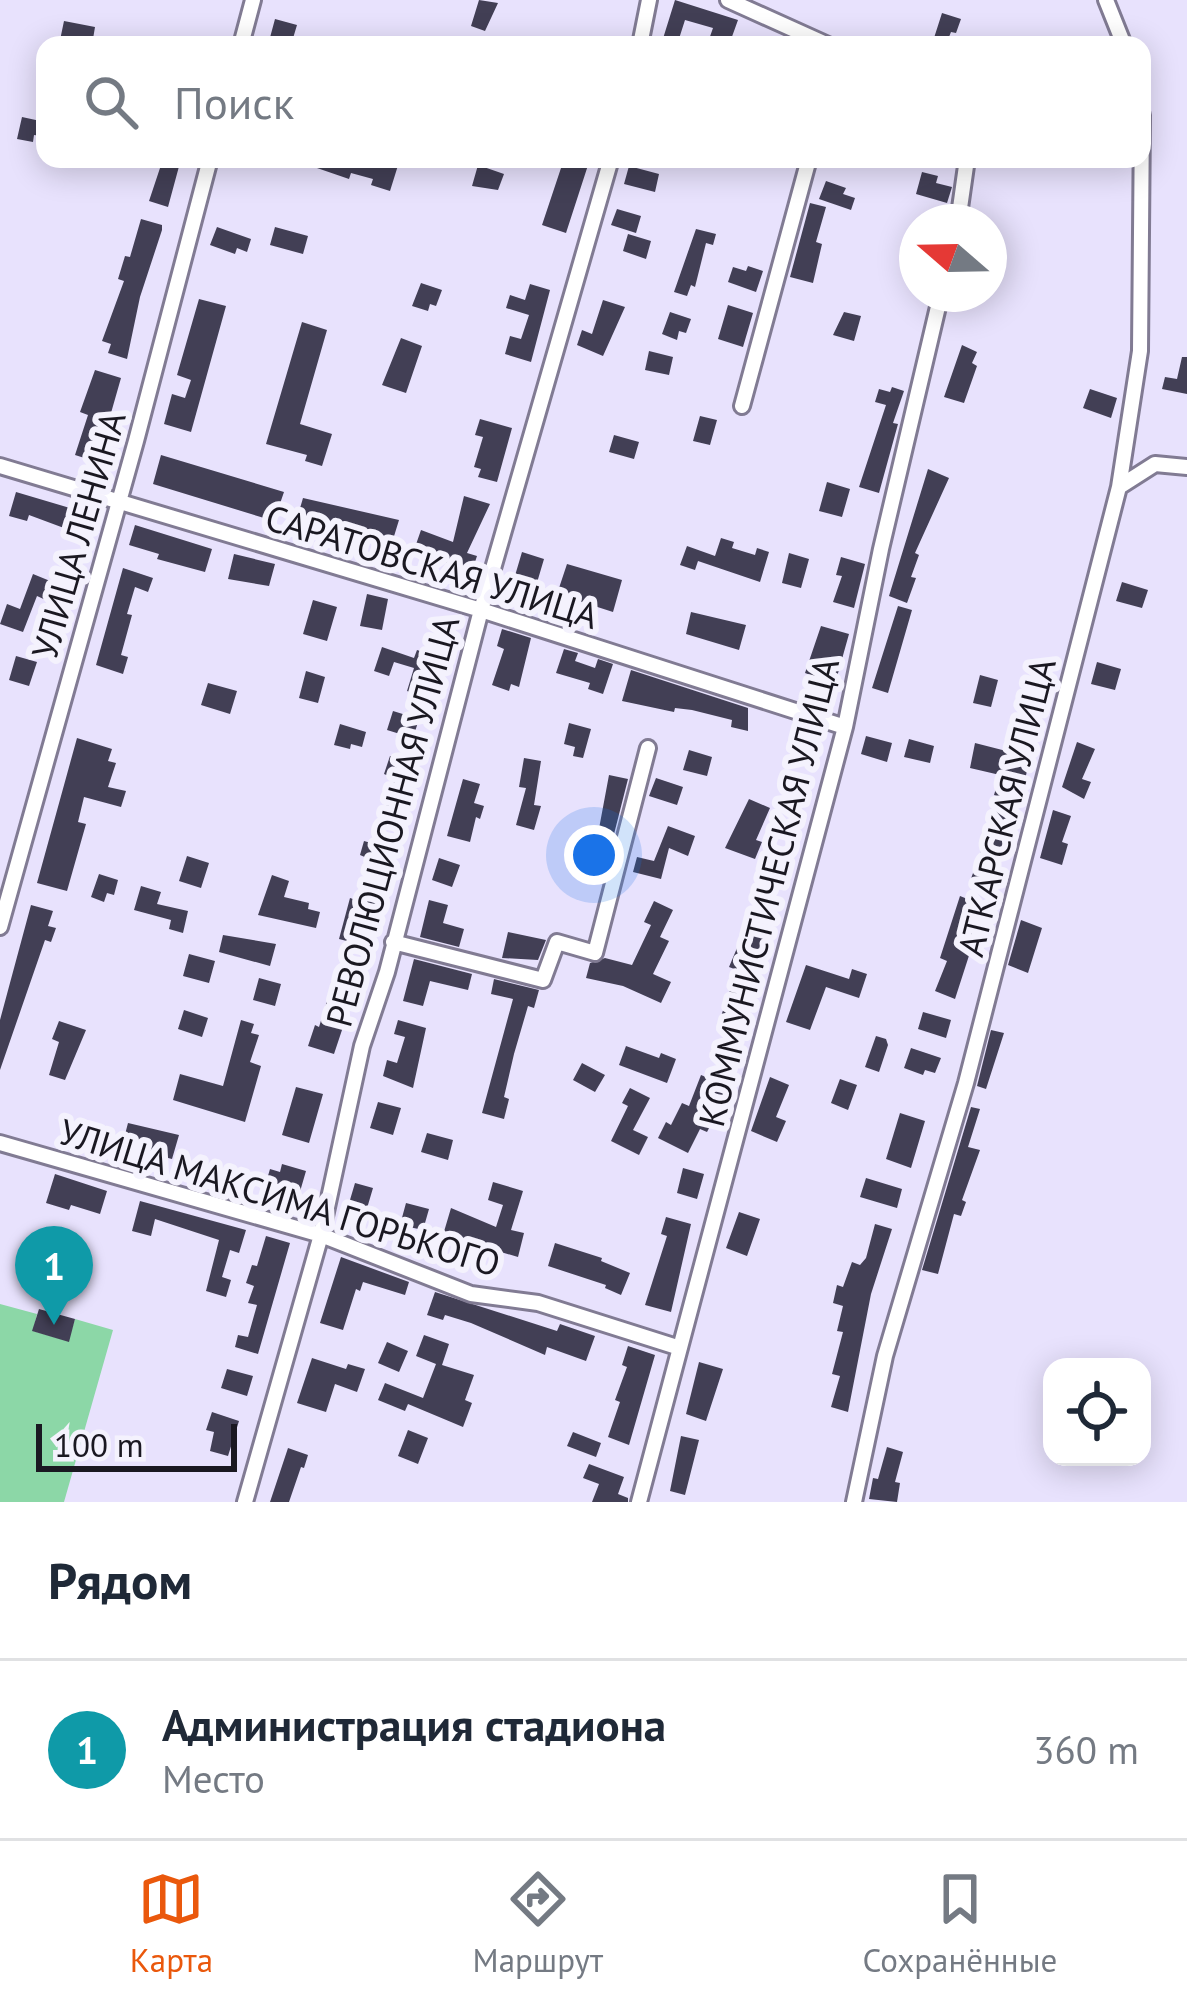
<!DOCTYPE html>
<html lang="ru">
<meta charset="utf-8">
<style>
:root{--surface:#fff;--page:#f6f6f7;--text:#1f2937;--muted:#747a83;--line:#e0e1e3;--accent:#ea580c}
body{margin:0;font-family:"PT Sans",sans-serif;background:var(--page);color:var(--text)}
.controls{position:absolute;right:36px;bottom:36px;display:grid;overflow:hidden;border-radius:24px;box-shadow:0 6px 30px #0003}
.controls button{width:108px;height:108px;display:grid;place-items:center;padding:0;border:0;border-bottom:3px solid var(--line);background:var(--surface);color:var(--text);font:60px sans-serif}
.compass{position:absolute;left:899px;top:204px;width:108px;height:108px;border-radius:50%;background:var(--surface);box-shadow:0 6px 30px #0003;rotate:290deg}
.scale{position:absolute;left:36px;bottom:30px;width:201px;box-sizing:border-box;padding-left:12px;border:6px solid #1a1821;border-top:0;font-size:33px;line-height:42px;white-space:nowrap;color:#1a1821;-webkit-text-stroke:9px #f4f2fd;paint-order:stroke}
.you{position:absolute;left:594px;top:855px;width:42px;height:42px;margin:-30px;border:9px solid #fff;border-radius:50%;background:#1a73e8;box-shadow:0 0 0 18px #1a73e833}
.badge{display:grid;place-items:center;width:78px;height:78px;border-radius:50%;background:var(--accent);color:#fff;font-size:39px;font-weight:700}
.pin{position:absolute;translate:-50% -99px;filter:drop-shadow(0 3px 6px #0008)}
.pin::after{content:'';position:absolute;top:63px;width:42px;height:36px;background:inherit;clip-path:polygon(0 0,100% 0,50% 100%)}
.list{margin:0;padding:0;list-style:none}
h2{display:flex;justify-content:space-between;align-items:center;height:156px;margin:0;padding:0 48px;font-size:51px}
h2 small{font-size:39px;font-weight:400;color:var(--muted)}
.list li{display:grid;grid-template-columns:78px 1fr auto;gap:36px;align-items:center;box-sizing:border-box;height:180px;padding:0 48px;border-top:3px solid var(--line)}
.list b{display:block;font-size:45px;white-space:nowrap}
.list p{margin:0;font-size:39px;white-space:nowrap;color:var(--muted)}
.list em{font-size:39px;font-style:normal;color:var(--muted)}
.icon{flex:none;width:66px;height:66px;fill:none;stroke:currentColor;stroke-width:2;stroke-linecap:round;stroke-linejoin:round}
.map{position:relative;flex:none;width:1187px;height:1502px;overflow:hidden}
.search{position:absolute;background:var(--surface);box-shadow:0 6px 30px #0003;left:36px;right:36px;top:36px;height:132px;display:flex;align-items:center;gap:30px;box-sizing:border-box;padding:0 42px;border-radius:24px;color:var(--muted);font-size:45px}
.sheet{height:336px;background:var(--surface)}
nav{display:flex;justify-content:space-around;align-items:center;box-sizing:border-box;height:168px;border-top:3px solid var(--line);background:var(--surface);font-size:33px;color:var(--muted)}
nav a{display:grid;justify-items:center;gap:6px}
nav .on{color:var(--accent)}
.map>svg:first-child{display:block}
</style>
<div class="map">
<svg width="1187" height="1502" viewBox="0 0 1187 1502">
<rect width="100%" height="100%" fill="#e8e2fd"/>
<path fill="#8cd7a7" d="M0,1304l37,10 -4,17 35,10 7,-22 38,11 -49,172h-64z"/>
<path fill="#423f55" d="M479,0l19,3 -13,28 -14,-5z
M675,0l63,20 -9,25h-22l6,-17 -28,-8 -8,25h-16z
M942,13l19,6 -5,14 -5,-1 -4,10 -13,-4z
M275,19l22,6 -6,20h-23z
M64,21l31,6 -3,18h-33z
M22,117l23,5 -4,14 -7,-1 -1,7 -16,-3z
M163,159h18l-13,48 -19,-6z
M320,159h80l-10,32 -19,-6 2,-6 -22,-6 -2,6 -32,-11z
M564,159h26l-24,74 -24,-8z
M478,165l26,9 -6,16 -26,-4z
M629,166l30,8 -4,18 -31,-8z
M922,172l16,4 -2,7 16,4 -5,16 -31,-9z
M826,181l20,7 -3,6 12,4 -4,12 -32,-11z
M810,203l16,4 -10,35 6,2 -9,39 -23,-6z
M617,209l24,7 -5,17 -25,-8z
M141,219l21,6v5l-22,67 -13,62 -19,-6 3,-9 -9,-3 22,-60 -6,-2 7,-23 5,1z
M217,227l34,12 -4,13 -10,-4 -2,6 -25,-9z
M275,227l33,9 -5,18 -33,-9z
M696,229l20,5 -3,11 -7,-2 -11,44 -4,-2 -4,11 -13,-4z
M628,234l23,7 -5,18 -23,-8z
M748,266l15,5 -7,21 -28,-10 5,-15 13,4z
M421,283l21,7 -6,16 -6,-2 -2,7 -16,-5z
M530,284l20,6 -19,72 -26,-8 5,-18 11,3 8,-24 -23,-7 4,-13 15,5z
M199,299l27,7 -35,126 -27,-8 8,-30 13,4 6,-18 -14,-5z
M603,300l22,7 -22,49 -26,-11 5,-15 10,4z
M728,305l25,8 -10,34 -25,-8z
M670,312l21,7 -5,14 -7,-2 -2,9 -15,-6z
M844,312l17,4 -7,25 -21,-6z
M302,322l25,8 -27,94 32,10 -10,32 -17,-5 2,-6 -41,-11z
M401,338l21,8 -16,47 -24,-8z
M962,345l15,7 -5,11 5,3 -13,37 -20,-6z
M649,351l24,6 -4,18 -24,-5z
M1182,357h5v37l-25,-5 3,-12 12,2z
M95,370l26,8 -24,84 -22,-7 13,-40 -8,-3z
M892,387l12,4 -11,32 5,1 -19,69 -20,-6 27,-82 -11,-3 4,-13 11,3z
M1090,389l27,9 -6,20 -28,-10z
M700,416l17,4 -7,25 -17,-4z
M480,419l32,9 -15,54 -19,-5 3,-8 -7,-2 9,-30 -8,-2z
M614,435l25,7 -5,17 -25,-7z
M161,455l123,37 -10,29 -121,-37z
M928,469l21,9 -34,75 4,2 -8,22 5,1 -9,25 -18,-7z
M827,482l23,7 -8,28 -23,-6z
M16,492l64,19 -8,20 -43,-16 -2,6 -18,-5z
M464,496l26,8 -23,49 10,3 -5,15 -59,-18 8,-23 32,12z
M303,498l96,22 -8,26 -45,-15 -50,-9z
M135,525l77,24 -7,23 -48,-13 2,-5 -30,-9z
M721,538l13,4 -2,6 23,7 2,-7 12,4 -9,30 -62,-21 -3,9 -15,-5 7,-19 28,10z
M522,552l22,7 -8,27 -22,-7z
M789,553l20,6 -8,29 -19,-5z
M234,554l41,10 -6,22 -41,-7z
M841,557l24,7 -11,44 -21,-6 9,-26 -6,-1z
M567,564l55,16 -9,32 -56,-18z
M123,568l30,10 -5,14 -13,-5 -8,27 5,1 -11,40 7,2 -5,17 -27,-9z
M33,574l22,9 -7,18 -11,-5 -14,36 -23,-8 7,-20 13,5z
M1122,582l26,8 -6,18 -26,-7z
M367,594l21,5 -6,31 -22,-4z
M313,600l24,7 -10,34 -24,-7z
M898,606l14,4 -24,83 -16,-5z
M691,612l55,13 -7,25 -53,-16z
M821,626l28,8 -14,50 -30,-11z
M502,629l29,9 -12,49 -8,-3 -2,7 -17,-6 12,-36 -7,-3z
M382,647l32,11 3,-8 30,10 -12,41 -28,-10 7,-23 -20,-6 -5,14 -15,-5z
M564,649l14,4 -3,8 20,7 3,-9 15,5 -10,30 -15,-5 2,-6 -34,-10z
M16,656l21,6 -8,24 -20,-6z
M1097,662l24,7 -6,21 -24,-6z
M631,670l117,38v23l-17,-4 1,-7 -40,-10 -17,-2 -1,4 -52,-11z
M306,671l19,6 -7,26 -19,-5z
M980,675l18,5 -7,27 -18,-4z
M208,683l29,8 -7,23 -29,-9z
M393,711l26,8 -6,19 -26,-8z
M569,723l22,6 -8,29 -10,-2 2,-9 -11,-3z
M340,724l26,8 -4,15 -11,-3 -1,5 -16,-4z
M866,736l26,7 -5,19 -26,-8z
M77,738l35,11 -4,12 8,2 -8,24 18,4 -5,16 -37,-10 -6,25 8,2 -19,67 -30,-8z
M909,739l25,7 -4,17 -26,-6z
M1077,742l18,7 -13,30 9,3 -7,17 -22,-12z
M975,743l55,14 -10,46 -34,86 -17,-5 32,-87 -7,-2 6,-20 -30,-7z
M689,750l23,7 -5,19 -24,-6z
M404,752l15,5 -20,64 -17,-5 12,-38 -10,-4 6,-18 11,4z
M524,758l17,3 -7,44 7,1 -7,24 -18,-5 10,-37 -7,-1z
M609,775l19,4 -15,59 -15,-4z
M656,778l27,9 -6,18 -28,-9z
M463,779l17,5 -6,19 10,3 -4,13 -4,-2 -6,25 -23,-6z
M749,799l21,9 -14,32 6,2 -7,17 -30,-11z
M1053,810l18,6 -9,26 6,2 -6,21 -22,-7z
M668,826l27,10 -7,20 -19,-8 -8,31 -28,-7 4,-15 17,4z
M364,841l28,8 -26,97 -27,-7 11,-41 6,2 9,-26 -4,-1 6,-15 -7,-3z
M187,856l22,7 -8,25 -22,-7z
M439,858l21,7 -8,22 -20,-7z
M99,874l19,6 -4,15 -7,-2 -3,9 -13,-5z
M272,875l17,6 -5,16 25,6 -1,6 12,3 -4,16 -58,-13z
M141,886l20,6 -4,12 31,7 -5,22 -14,-4 2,-9 -37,-10z
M960,896l25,10 -30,93 -20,-8 12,-30 -7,-3z
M429,900l19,5 -5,18 21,6 -5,18 -39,-10z
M654,901l19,9 -13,27 9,4 -16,33 18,8 -10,21 -38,-17 -37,-8 4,-15 15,-5 27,7 19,-40 -7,-3z
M31,905l22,6 -5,15 8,2 -5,14 -6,-2 -45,130v-50z
M1021,920l21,8 -14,45 -20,-8z
M748,922l20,8 -27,100 -22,-8 18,-52 -8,-3z
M508,932l38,8 -8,20 -36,-2z
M223,935l53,9 -6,22 -51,-14z
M189,954l26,7 -6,22 -26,-7z
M414,959l58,15 -4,16 -38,-9 -7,25 -20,-5z
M806,965l43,14 3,-10 15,5 -8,24 -33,-11 -16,43 -24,-8z
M259,978l22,6 -6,22 -22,-6z
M334,979l9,3 -6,20 13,4 -16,48 -26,-8 7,-21 4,2z
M494,979l45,11 -5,18 -6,-2 -14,48 -10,43 5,2 -5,20 -22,-6 31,-114 -22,-5z
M184,1010l24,8 -6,19 -24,-8z
M923,1012l28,8 -5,18 -28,-9z
M241,1020l13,4 -3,9 8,2 -9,27 11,4 -16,56 -72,-22 7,-26 43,12z
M398,1020l28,8 -13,60 -30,-12 4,-16 10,3 8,-26 -11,-3z
M59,1021l27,9 -21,50 -16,-5 10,-33 -7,-3z
M991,1030l13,3 -18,56 -9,-3z
M876,1036l10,3 2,6 -9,27 -14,-5z
M714,1043l23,9 -20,61 -10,19 -7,-3 -12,24 -30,-15 8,-16 5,3 11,-22 7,3 12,-31 12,5 9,-23 -12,-4z
M626,1046l33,12 2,-5 15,6 -9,24 -48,-18z
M911,1048l30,10 -6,15 -10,-3 -2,5 -19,-7z
M582,1063l23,12 -10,17 -22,-12z
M770,1077l19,8 -13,32 10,4 -9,21 -26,-11z
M840,1079l17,6 -9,25 -17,-7z
M296,1087l27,7 -14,49 -27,-8z
M630,1088l20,10 -17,32 15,7 -9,18 -28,-14 17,-35 -6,-3z
M378,1102l23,6 -8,27 -23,-7z
M971,1107l9,2 -12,38 12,3 -18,50 4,2 -5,14 -7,-2 -16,60 -16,-4z
M900,1113l25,8 -14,47 -25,-9z
M128,1123l51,12 -7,24 -50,-13z
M427,1133l26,7 -5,20 -27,-8z
M282,1164l24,7 -7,24 -34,-9 5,-17 10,3z
M683,1168l21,6 -7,25 -20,-6z
M55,1174l52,17 -7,23 -29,-9 -2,5 -23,-7z
M866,1178l36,11 -5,19 -37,-11z
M493,1182l30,9 -12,39 13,3 -6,24 -75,-22 8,-27 45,19 7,-22 -15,-5z
M355,1183l18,5 -8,27 -18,-5z
M140,1201l106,29 -7,23 -9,-3 -8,27 9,3 -5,17 -20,-6 13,-51 -64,-21 -4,17 -19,-5z
M406,1203l23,6 -6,21 -23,-5z
M739,1212l21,7 -13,37 -21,-8z
M666,1217l25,7 -20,88 -26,-7 22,-69 -6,-2z
M875,1224l17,5 -21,65 -23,118 -17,-5 9,-31 -8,-2 11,-42 -6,-1 6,-25 -10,-3 4,-18 6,2 9,-25 8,3 6,-7z
M266,1236l24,7 -32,111 -23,-7 3,-12 10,2 9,-32 -9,-2 6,-17 -8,-3 6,-18 5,1z
M555,1243l47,15 -1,3 29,12 -9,22 -16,-7 1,-3 -58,-19z
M341,1257l68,25 -4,13 -42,-13 -3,9 -4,-2 -13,41 -23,-7z
M435,1292l122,39 3,-7 35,12 -9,25 -39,-14 -2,8 -74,-32 -26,-8 -2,5 -16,-5z
M39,1309l36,10 -6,23 -37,-11z
M424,1335l25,9 -7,21 32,10 -9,25 7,3 -9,24 -55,-23 -3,7 -27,-11 7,-17 38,15 13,-34 -20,-8z
M387,1342l21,9 -9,21 -21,-9z
M628,1346l27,9 -26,90 -21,-8 12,-35 -5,-2 12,-33 -5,-2z
M312,1358l34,11 2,-5 17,5 -8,23 -22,-8 -9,28 -29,-9z
M699,1362l24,7 -17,52 -20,-7z
M227,1369l26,7 -6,20 -26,-8z
M212,1412l27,9 -11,35 -18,-5 4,-19 -8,-2z
M408,1430l20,8 -10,26 -20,-8z
M573,1432l28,11 -5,14 -29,-11z
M681,1436l18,4 -14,55 -15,-4z
M887,1447l16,5 -8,30 5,1 -3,19 -28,-3 4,-21 5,1z
M288,1448l20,7 -4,13 -3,-1 -12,35h-19z
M589,1464l35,13 -6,17 10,4v4h-36l7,-18 -16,-6z"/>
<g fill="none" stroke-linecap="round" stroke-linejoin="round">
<g stroke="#817b93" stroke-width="20">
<path id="street" d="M728,0l100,45
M1106,0l18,45
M241,45l12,-45
M640,45l9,-45
M958,222l9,-63
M742,406l67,-247
M0,466l481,144 364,117
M1119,487l36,-23 32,3
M0,927l136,-486 74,-282
M393,942l150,38 14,-38 38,11 53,-205
M0,1143l321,92 150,59 67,9 142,45
M245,1502l76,-267 41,-189 25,-74 94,-362 130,-451
M639,1502l206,-775 36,-178 60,-255
M854,1502l31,-146 81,-273 153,-596 21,-136 2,-236"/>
</g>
<use href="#street" stroke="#fff" stroke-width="14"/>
</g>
<g text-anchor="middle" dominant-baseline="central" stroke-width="12" stroke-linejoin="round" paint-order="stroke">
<g font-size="36" fill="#1a1821" stroke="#f4f2fd">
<text transform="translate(78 535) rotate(-74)">УЛИЦА ЛЕНИНА</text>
<text transform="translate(432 566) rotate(17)">САРАТОВСКАЯ УЛИЦА</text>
<text transform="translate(1006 807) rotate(-76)">АТКАРСКАЯ УЛИЦА</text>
<text transform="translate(392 821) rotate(-75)">РЕВОЛЮЦИОННАЯ УЛИЦА</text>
<text transform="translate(768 892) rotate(-76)">КОММУНИСТИЧЕСКАЯ УЛИЦА</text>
<text transform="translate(280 1197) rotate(17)">УЛИЦА МАКСИМА ГОРЬКОГО</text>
</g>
</g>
</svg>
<div class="controls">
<button><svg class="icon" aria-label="locate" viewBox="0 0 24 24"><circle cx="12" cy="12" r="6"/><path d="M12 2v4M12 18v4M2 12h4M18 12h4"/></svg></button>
</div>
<svg class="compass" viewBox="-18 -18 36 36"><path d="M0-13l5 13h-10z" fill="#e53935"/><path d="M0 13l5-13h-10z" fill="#747a83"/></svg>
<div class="scale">100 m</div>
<div class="you"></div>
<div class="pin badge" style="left:54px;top:1325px;background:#0f9aa8">1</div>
<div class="search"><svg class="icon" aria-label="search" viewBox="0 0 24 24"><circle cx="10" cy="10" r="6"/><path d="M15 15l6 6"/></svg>Поиск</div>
</div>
<section class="sheet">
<h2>Рядом<small></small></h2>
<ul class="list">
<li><span class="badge" style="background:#0f9aa8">1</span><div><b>Администрация стадиона</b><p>Место</p></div><em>360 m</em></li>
</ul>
</section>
<nav>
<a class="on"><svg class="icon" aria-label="map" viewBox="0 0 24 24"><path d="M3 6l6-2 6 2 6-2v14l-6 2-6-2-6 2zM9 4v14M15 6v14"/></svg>Карта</a>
<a><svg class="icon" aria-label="directions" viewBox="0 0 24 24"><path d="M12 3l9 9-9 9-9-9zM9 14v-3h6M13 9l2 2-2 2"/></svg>Маршрут</a>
<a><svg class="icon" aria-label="saved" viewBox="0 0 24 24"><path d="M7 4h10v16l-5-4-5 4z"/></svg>Сохранённые</a>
</nav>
